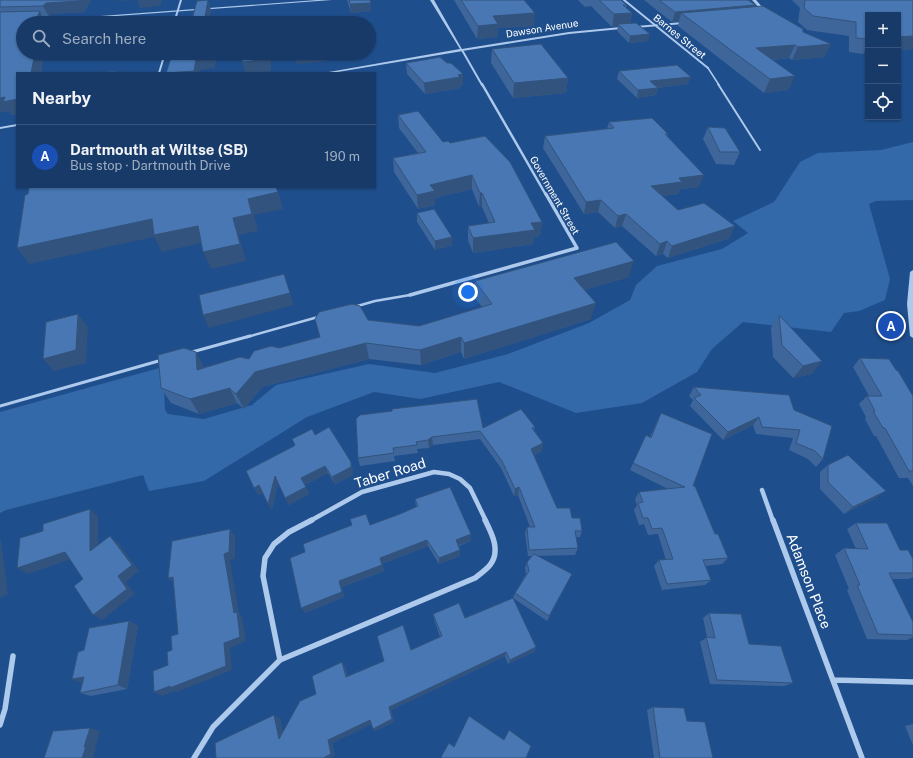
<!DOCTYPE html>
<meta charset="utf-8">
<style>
:root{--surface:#173a69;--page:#244571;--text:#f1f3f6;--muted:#9eadc0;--line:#36547d;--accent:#fad26d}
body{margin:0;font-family:"Public Sans",sans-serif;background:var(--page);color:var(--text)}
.controls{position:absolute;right:12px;top:12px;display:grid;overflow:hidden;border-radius:0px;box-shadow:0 1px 3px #0004}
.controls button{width:36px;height:36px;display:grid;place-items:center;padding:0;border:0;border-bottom:1px solid var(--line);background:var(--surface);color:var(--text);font:20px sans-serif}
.you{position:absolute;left:468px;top:292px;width:14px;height:14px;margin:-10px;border:3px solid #fff;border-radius:50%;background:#1a73e8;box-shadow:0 0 0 6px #1a73e833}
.badge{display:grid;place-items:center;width:26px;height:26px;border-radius:50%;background:var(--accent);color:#fff;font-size:13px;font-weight:700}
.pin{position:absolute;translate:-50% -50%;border:2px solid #fff;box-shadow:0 1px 4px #0006}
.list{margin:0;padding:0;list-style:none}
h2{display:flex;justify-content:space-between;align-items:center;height:52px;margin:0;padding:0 16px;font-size:17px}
h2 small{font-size:13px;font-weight:400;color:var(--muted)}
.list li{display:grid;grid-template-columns:26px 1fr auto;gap:12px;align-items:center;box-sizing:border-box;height:64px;padding:0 16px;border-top:1px solid var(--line)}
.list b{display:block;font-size:15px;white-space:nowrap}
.list p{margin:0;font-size:13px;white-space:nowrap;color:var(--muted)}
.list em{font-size:13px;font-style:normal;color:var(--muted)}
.icon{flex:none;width:22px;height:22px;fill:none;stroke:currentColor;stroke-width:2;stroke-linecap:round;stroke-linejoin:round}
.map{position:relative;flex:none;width:913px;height:758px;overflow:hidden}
.search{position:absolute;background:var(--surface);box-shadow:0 1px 3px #0004;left:16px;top:16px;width:360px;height:44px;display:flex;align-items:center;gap:10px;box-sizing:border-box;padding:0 14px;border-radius:22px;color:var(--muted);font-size:15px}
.panel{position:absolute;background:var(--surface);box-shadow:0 1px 3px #0004;left:16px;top:72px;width:360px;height:116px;border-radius:0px}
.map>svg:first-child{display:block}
</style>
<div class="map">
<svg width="913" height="758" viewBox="0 0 913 758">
<rect width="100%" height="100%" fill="#1f4e8c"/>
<path fill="#3368a9" d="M913,142v58l-37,1 -7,3 21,75 -5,21 -26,11 -15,2 -13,19 -88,-10 -31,27 -15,23 -55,31 -66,10 -77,-31 -79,17 -46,-7 -67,25 -103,64 -55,10 -6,-16 -137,35 -6,3v-101l163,-45 2,43 3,4 36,5 48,-14 24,-20 93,-21 66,9 73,-19 81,-31 41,-23 6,-15 21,-19 65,-17 26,-16 -15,-12 41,-19 26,-40 18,-9 63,-3z"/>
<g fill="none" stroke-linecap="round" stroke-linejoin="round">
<path stroke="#adc9ec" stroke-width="1.5" d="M708,68l11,17"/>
<path stroke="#adc9ec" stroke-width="2" d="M718,84l42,66"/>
<path stroke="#adc9ec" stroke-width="2.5" d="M354,307l21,-6 35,-6
M247,337l71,-20"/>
<path stroke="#adc9ec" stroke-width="3" d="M192,352l58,-16
M0,406l162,-46"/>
<path stroke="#adc9ec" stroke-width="2" d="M624,0l84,68
M174,23l7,-23
M636,27l47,-4
M159,73l6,-20
M482,85l-20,-35 107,-17 52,-5"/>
<path stroke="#adc9ec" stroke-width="2.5" d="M482,84l64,111"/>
<path stroke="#adc9ec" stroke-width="3.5" d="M410,295l167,-47 -31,-54"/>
<path stroke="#adc9ec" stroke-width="4.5" d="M762,490l11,31
M310,521l52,-29 72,-20 15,2 11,5 10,9 16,33"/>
<path stroke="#adc9ec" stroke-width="5.5" d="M773,520l89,238
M280,660l-17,-84 2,-18 9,-14 15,-12 23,-12
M280,660l195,-82c5,-4 11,-8 15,-13 11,-14 2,-31 -5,-45
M833,680l80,2
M0,725l5,-16 8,-53
M194,758l19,-31 67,-67"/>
<path fill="#adc9ec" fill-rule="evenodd" d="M317,0h15l-297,22 -2,-1z
M430,0h4l29,51 -131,22h-9l137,-24z
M752,0h4l9,10 -1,5h-2v-4z
M17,124v2l-17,3v-2z
M913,270v68l-3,-2 -3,-32 3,-32z"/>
</g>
<path fill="#3e669a" d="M0,0h91l-7,12 -33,2 -2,3h-6l2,6h-22v30h21l-3,20h-24v41l-5,1 -3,-4 -9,1z
M347,0h23l1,11 -20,2z
M454,0h70l10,26 -36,2v9l-21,2z
M578,0h43l6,5 -1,3 6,5 -2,10 18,18 -19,2 -12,-12 1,-5 -6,1 -21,-21 -6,1z
M644,0h104l8,5v1l47,26 22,25 -33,3 -3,-2 -17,2 17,30 -25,3 -86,-67 1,-5 -7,1z
M792,0h121v49l-15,1 -30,-35v38l-5,1 -14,-2v-16l-42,-6 -9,-8 2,-14z
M492,49l76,29 -2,15 -53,5 -22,-35z
M406,63h41l16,22 -3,1v2l-35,6 -18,-20z
M619,71l69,13 -30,4 -2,7 -19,3 -20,-19z
M398,115l45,27 7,1 92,79 -2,14 -6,1 -1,7 -60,9 -5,-13v-14l21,-3 -7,-16h-3l-7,-18 -37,9v7l-17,4 -24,-37 -1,-14 25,-5 -19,-25z
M609,122l59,12 -1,3 32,50 -19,2 -2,5 -16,2 16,14 52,28 -62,20 -5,-4 -7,2 -34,-30 -7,2 -17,-16 -14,2 -41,-66 2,-12 62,-7z
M708,127l32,25 -6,13 -18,-1 -13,-25z
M417,213l35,24v8l-17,5 -18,-28z
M629,277l-45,13 7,29 -127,40 -3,-7 -40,13 -52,-6 -107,28 -18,22 -7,-6 -38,11 -28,-11 -10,-15 43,-21 45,-8 30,-11 41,-11 48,-17 51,6 63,-19 -8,-10 1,-16z
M779,315l33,59 -19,4 -20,-21 -2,-29z
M860,358l36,12 17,26v90l-5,-8h-9l-23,-42h-2l-9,-17 1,-2 -7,-13 8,-8h2l-16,-29z
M694,387l100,23 29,49 -7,8 -8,-8 -19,-9 4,-12 -37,-4 -3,-9 -30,15 -33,-34 3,-6 -4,-4z
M661,413l32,73 22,48 13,24 -6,6 -16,2 5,14 -6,5 -43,5 -8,-24 5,-6h7l-8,-26 -10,1 -4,-11 -5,1 -5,-15 3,-5 -2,-6 4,-7 29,-3 -38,-19 16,-35 4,2z
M356,419l127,9 52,-1 -1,4 8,20 -8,4 23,53 15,10 10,13 -2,6h-4l2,11 -3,7 -39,1 36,18 -25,47 -34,-23 2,-5 11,-19 -1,-6 2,-6 5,-6h-4l-3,-23 2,-6h3l-12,-32 -4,1 -13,-28 -21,-29 -47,6 -4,3 -12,1 1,4 -24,3 1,5 -35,5 -2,-8z
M315,435l38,34v6l-18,9 -7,-11 -23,12 4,9 -20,11 -11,-22 -6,27 -9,-17 -5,2 -4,-7 41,-43 -3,-6z
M828,465l48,33 -32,16 -24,-25v-17z
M415,499l56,42 -12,5 1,4v6l-21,8 -11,-18 -46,18 2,7 -42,16 2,10 -39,16v-61l65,-27 30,-11 16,-7z
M856,523l44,27 13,9v18l-4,2h-17l21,43v15l-6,3 -40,-1 -20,-49 2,-1 -14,-34 9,-7 12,1 -9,-20z
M709,613l40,31 44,39 -9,3 -74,-2 -10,-42 7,-5 -4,-19z
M433,614l32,4 71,29 -2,5 -26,12 -3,-8 -114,54 3,12 -19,9 -2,-2 -2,-5 -39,19 3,13 -119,2 64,-40 2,14 34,-38 29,-28 3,11 92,-40 -6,-18z
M129,621l9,5 -11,63 -36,7 -11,-3 2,-10 2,-33z
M653,707l34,14 26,37h-59l-7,-48z
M913,724v21l-8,-19z"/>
<path fill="#32537d" d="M79,0h12l-7,12 -33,2 -2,3 -6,-11 3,-3z
M119,0h13l-13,1z
M137,0h25l-2,6 -20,2z
M208,0l3,10 -2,13h-5z
M371,3v8l-20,2 -1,-9z
M756,5l-3,9 -72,-1 -2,8 -7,1 3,-10z
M40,11l5,12h-11z
M535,13l-1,13 -36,2v9l-21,2 1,-13 15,-10z
M632,13l-3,12 -11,-1v2l-6,1 2,-13z
M650,34l-2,7 -19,2 1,-7z
M913,36v13l-15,1v-13z
M868,43v10l-5,1z
M831,44l-6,13 -33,3 6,-13z
M795,45l-6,13 -39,4 6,-14z
M35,53h9l-3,20h-10z
M212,53h5l-2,15 -15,2 -1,3h-30l27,-14z
M268,53h58l1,8 -30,3 -2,-8 -24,2v13l-15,2h-11l-3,-11z
M326,53h26l1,3 -26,3z
M463,74v11l-3,1v2l-35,6 -1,-11z
M795,76l-6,14 -25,3 6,-14z
M691,77l-3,7 -30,4 -2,7 -19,3 1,-8 12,-9z
M568,78l-2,15 -53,5 1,-15z
M5,97l12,2v15l-5,1 -3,-4 -9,1v-14z
M472,175v14l-37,9v7l-17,4 -1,-14 13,-10z
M704,175l-5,12 -19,2 -2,5 -31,4 4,-12 28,-8z
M278,192l5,17 -29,6 4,16 -19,4 7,26 -35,8 -8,-17 45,-53z
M480,193h2v14h-3z
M601,200l-3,12 -14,2 2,-12z
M626,214l-4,12 -7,2 3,-12z
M152,219l46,7 8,16 -44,10 -8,-15 -125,27 -12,-16z
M542,222l-2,14 -6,1 -1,7 -60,9v-15l58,-15z
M735,226l-5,12 -62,20 4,-12z
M452,237v8l-17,5v-9z
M667,241l-4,13 -7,2 4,-12z
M634,261l-5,16 -58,17 3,-16z
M290,293l4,12 -85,23 -6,-13z
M596,303l-5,16 -127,40v-16z
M78,314l10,13 -2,36 -32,8 -11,-12z
M461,337v15l-40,13 -1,-15z
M366,343l3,16 -107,28 -18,22 -8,-15 19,-22z
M196,352l8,15 2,18 -9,-15z
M822,361l-10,13 -19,4 10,-12z
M230,388v1l7,14 -38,11 -9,-15z
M759,417l-6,8 -30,15 5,-8z
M432,437l1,8 -4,3 -1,-8z
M543,443l-1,8 -12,6 1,-8z
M351,462l2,7v6l-18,9 -3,-7z
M325,466l3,7 -23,12 -4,-7z
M275,476l3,7 -6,27 -4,-6z
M259,485l4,8 -5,2 -4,-7z
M306,487l3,7 -20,11 -4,-7z
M519,487l-1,8 -4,1 1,-7z
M886,491l-10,7 -32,16 9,-7z
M90,509l8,7v42l-8,-7z
M230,529l5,7v23l-5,1 9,53 3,4 4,24 -16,7 2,22 -55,22 -2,-1 -13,5 -8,-4 70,-49 10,-30 -10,-59z
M471,534v7l-15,5v-6z
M110,536l8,7 21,28 -13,11 9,12 -33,26 -9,-5 25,-39z
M0,540l1,1 7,53 -8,4z
M427,540l1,6 -46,18 -2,-6z
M460,550v6l-21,8v-6z
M65,552l9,6 -46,16 -11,-6z
M382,565l2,6 -42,16 2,10 -39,16 -4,-5 38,-27z
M173,577l2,7 -7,-6z
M129,621l9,5 -11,63 -9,-4z
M536,647l-2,5 -26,12 2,-4z
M506,652l-1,4 -114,54 3,12 -19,9 -2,-2 16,-22z
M342,662l3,4 4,15 -3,-4z
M84,677l-2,6 -10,-4z
M274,715l6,3 4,23 -5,-2z
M370,720l3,3 -41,20 3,13 -5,2h-7l5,-18z
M90,728l10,3 -5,18h1l-3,9h-11l2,-11z"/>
<path fill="#4877b3" stroke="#32537d" d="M0,0h79v1l-33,2 -3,3 -43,1z
M208,0l-4,23h-13l6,-22z
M349,0h21l1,3 -21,1z
M461,0h63l11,13 -42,3 5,8 -20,2z
M599,0h22l6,5h-4l9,8 -18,1z
M659,0h89l8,5 -81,7z
M805,0h108v36l-15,1v-22h-30v24l-12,-1v-16l-43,-6 -9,-8z
M763,6l40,23v3l28,12 -33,3 -3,-2 -39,3 39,28 -25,3 -89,-66z
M40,11l-6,12h-11v30h12l-4,20h-14v26l-14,3 2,-5 -5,1v-86z
M320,17l1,6h-48v-3z
M636,23l14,11 -20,2 -12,-12z
M541,44l27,34 -54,5 -22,-34z
M183,53h29l-1,4 -15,2 -2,12 -28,2 6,-18 10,-1z
M243,53h25v6l-26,3z
M440,57l7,6h4l12,11 -5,1 2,2 -36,6 -18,-20z
M677,65l14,12 -41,4 8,7 -20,2 -19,-19z
M115,71v2h-13z
M418,111l25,31 5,-1 2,2 35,-7 25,26 32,60 -11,1 4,7 -62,8 -5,-12 27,-4 -13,-29h-2l-8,-18 -42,10 5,6 -18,4 -24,-37 33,-6 -28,-37z
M652,118l16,16h-3l39,41 -25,3 3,4 -31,4 27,24 26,-7 31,23 -63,20 -5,-5 -7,3 -34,-30 -8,2 -17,-16 -15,2 -41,-66 69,-8 -5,-6z
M708,127l17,1 15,24h-20z
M29,187h247l2,5 -30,7 4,15 -19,4 7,26 -37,8 -5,-26 -44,9 -2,-16 -135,29 8,-53 3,-1z
M434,209l18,28 -17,4 -18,-28z
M616,242l18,19 -60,17 22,25 -132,40 -3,-6 -41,13 -54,-7 -111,29 -19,22 -6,-5v-1l-40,11 -29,-11 -3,-33 26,-7 12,4 1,18 43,-13 9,2 5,-8 17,-5 8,2 41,-11 -5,-18 4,-7 33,-8 8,2 8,14 51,6 73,-22 -17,-23z
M284,274l6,19 -87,22 -4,-20z
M78,314l-2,36 -33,9 3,-37z
M779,315l43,46 -19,5 -21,-21z
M860,358l29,1 7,11 2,1 15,25v75h-4l-24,-43h-2l-10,-17h2l-8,-15h15z
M694,387l95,8 5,15 38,16 -9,33 -8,-8 -19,-8 4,-13 -38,-3 -3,-10 -31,15 -34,-34 7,-3z
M477,399l6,29 38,-19 14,18 -3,1 11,15 -12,6 26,59h13l2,10h8l2,13h-7l3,17 -49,2 -2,-23h8l-16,-40 -4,2 -13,-28 -22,-30 -48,6 -4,3 -12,2 1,3 -24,3 1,5 -36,5 -2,-39 4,-4 32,-4v-2z
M661,413l51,21 -19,52h2l20,48h3l10,24 -25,2 8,20 -44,4 -8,-24 14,-1 -11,-31 -10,1 -4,-11h-5l-5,-15 5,-1 -4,-10 46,-5 -52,-24 13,-28 5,3z
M329,427l22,35v5l-19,10 -7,-11 -24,12 5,9 -21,11 -10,-22 -7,28 -9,-19 -5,3 -8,-17 48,-25 1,-1 -3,-6 20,-10 3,6z
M848,455l38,36 -33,16 -25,-25v-17z
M450,487l21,47 -15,6 4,10 -21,8 -12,-18 -47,18 2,7 -43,16 3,11 -41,16 -11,-50 15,-6 -2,-8 49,-19 -2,-6 16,-5 4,11 30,-11 18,-8 -3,-7z
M90,509v42l20,-15 22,29 -14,11 9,13 -34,26 -19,-29 9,-7 -18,-27 -48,16 3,-30 23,-7v-7z
M856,523h31l13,27h8l5,9v14h-24l24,49v13l-35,-1 -21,-49h3l-16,-37 24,1z
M230,529l-1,23 -5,2 10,59 3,-1 3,25 -16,6 2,23 -56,22v-2l-16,6 -1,-21 15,-6 -1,-13 5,-2 -1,-14 7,-2 -5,-57 -5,1 4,-37z
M534,554l38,20 -23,42 -34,-23 14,-22 -2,-9z
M513,598l23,49 -26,13 -4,-8 -117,55 3,12 -19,10 -3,-9 -42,20 3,14 -8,4h-107l-1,-15 59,-28 5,24 21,-38 16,-7 -4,-18 30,-14 4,15 38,-16 -7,-25 26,-11 8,25 31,-14 -9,-22 26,-11 6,15z
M709,613l32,1 8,30 32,2 12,37 -76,-3 -11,-43 9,1z
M129,621l-11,64 -38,8 4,-16 -12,2 6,-27 6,-2 5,-22z
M653,707l31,1 3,13 18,1 8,36h-53z
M469,716l35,24 5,-10 22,16 -5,12h-84l-1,-1 8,-14 5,4z
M90,728l-6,19h2l-4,11h-38l9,-27z"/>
<g text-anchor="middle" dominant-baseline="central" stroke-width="3.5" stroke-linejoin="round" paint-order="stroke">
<g font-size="10" fill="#fff" stroke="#1f4e8c">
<text transform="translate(542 28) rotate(-9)">Dawson Avenue</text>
<text transform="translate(680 36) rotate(39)">Barnes Street</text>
<text transform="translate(555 195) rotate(60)">Government Street</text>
</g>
<g font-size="14" fill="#fff" stroke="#1f4e8c">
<text transform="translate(390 473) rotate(-17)">Taber Road</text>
<text transform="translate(809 581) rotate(69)">Adamson Place</text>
</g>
</g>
</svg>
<div class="controls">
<button>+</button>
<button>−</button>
<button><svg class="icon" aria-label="locate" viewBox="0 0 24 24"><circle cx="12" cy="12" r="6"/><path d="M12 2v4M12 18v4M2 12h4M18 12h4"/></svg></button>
</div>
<div class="you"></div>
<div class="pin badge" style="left:891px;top:326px;background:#1a4fb4">A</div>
<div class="search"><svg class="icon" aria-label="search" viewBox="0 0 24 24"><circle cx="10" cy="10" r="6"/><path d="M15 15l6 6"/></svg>Search here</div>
<section class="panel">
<h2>Nearby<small></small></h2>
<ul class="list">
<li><span class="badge" style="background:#1a4fb4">A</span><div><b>Dartmouth at Wiltse (SB)</b><p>Bus stop · Dartmouth Drive</p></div><em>190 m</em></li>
</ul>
</section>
</div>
